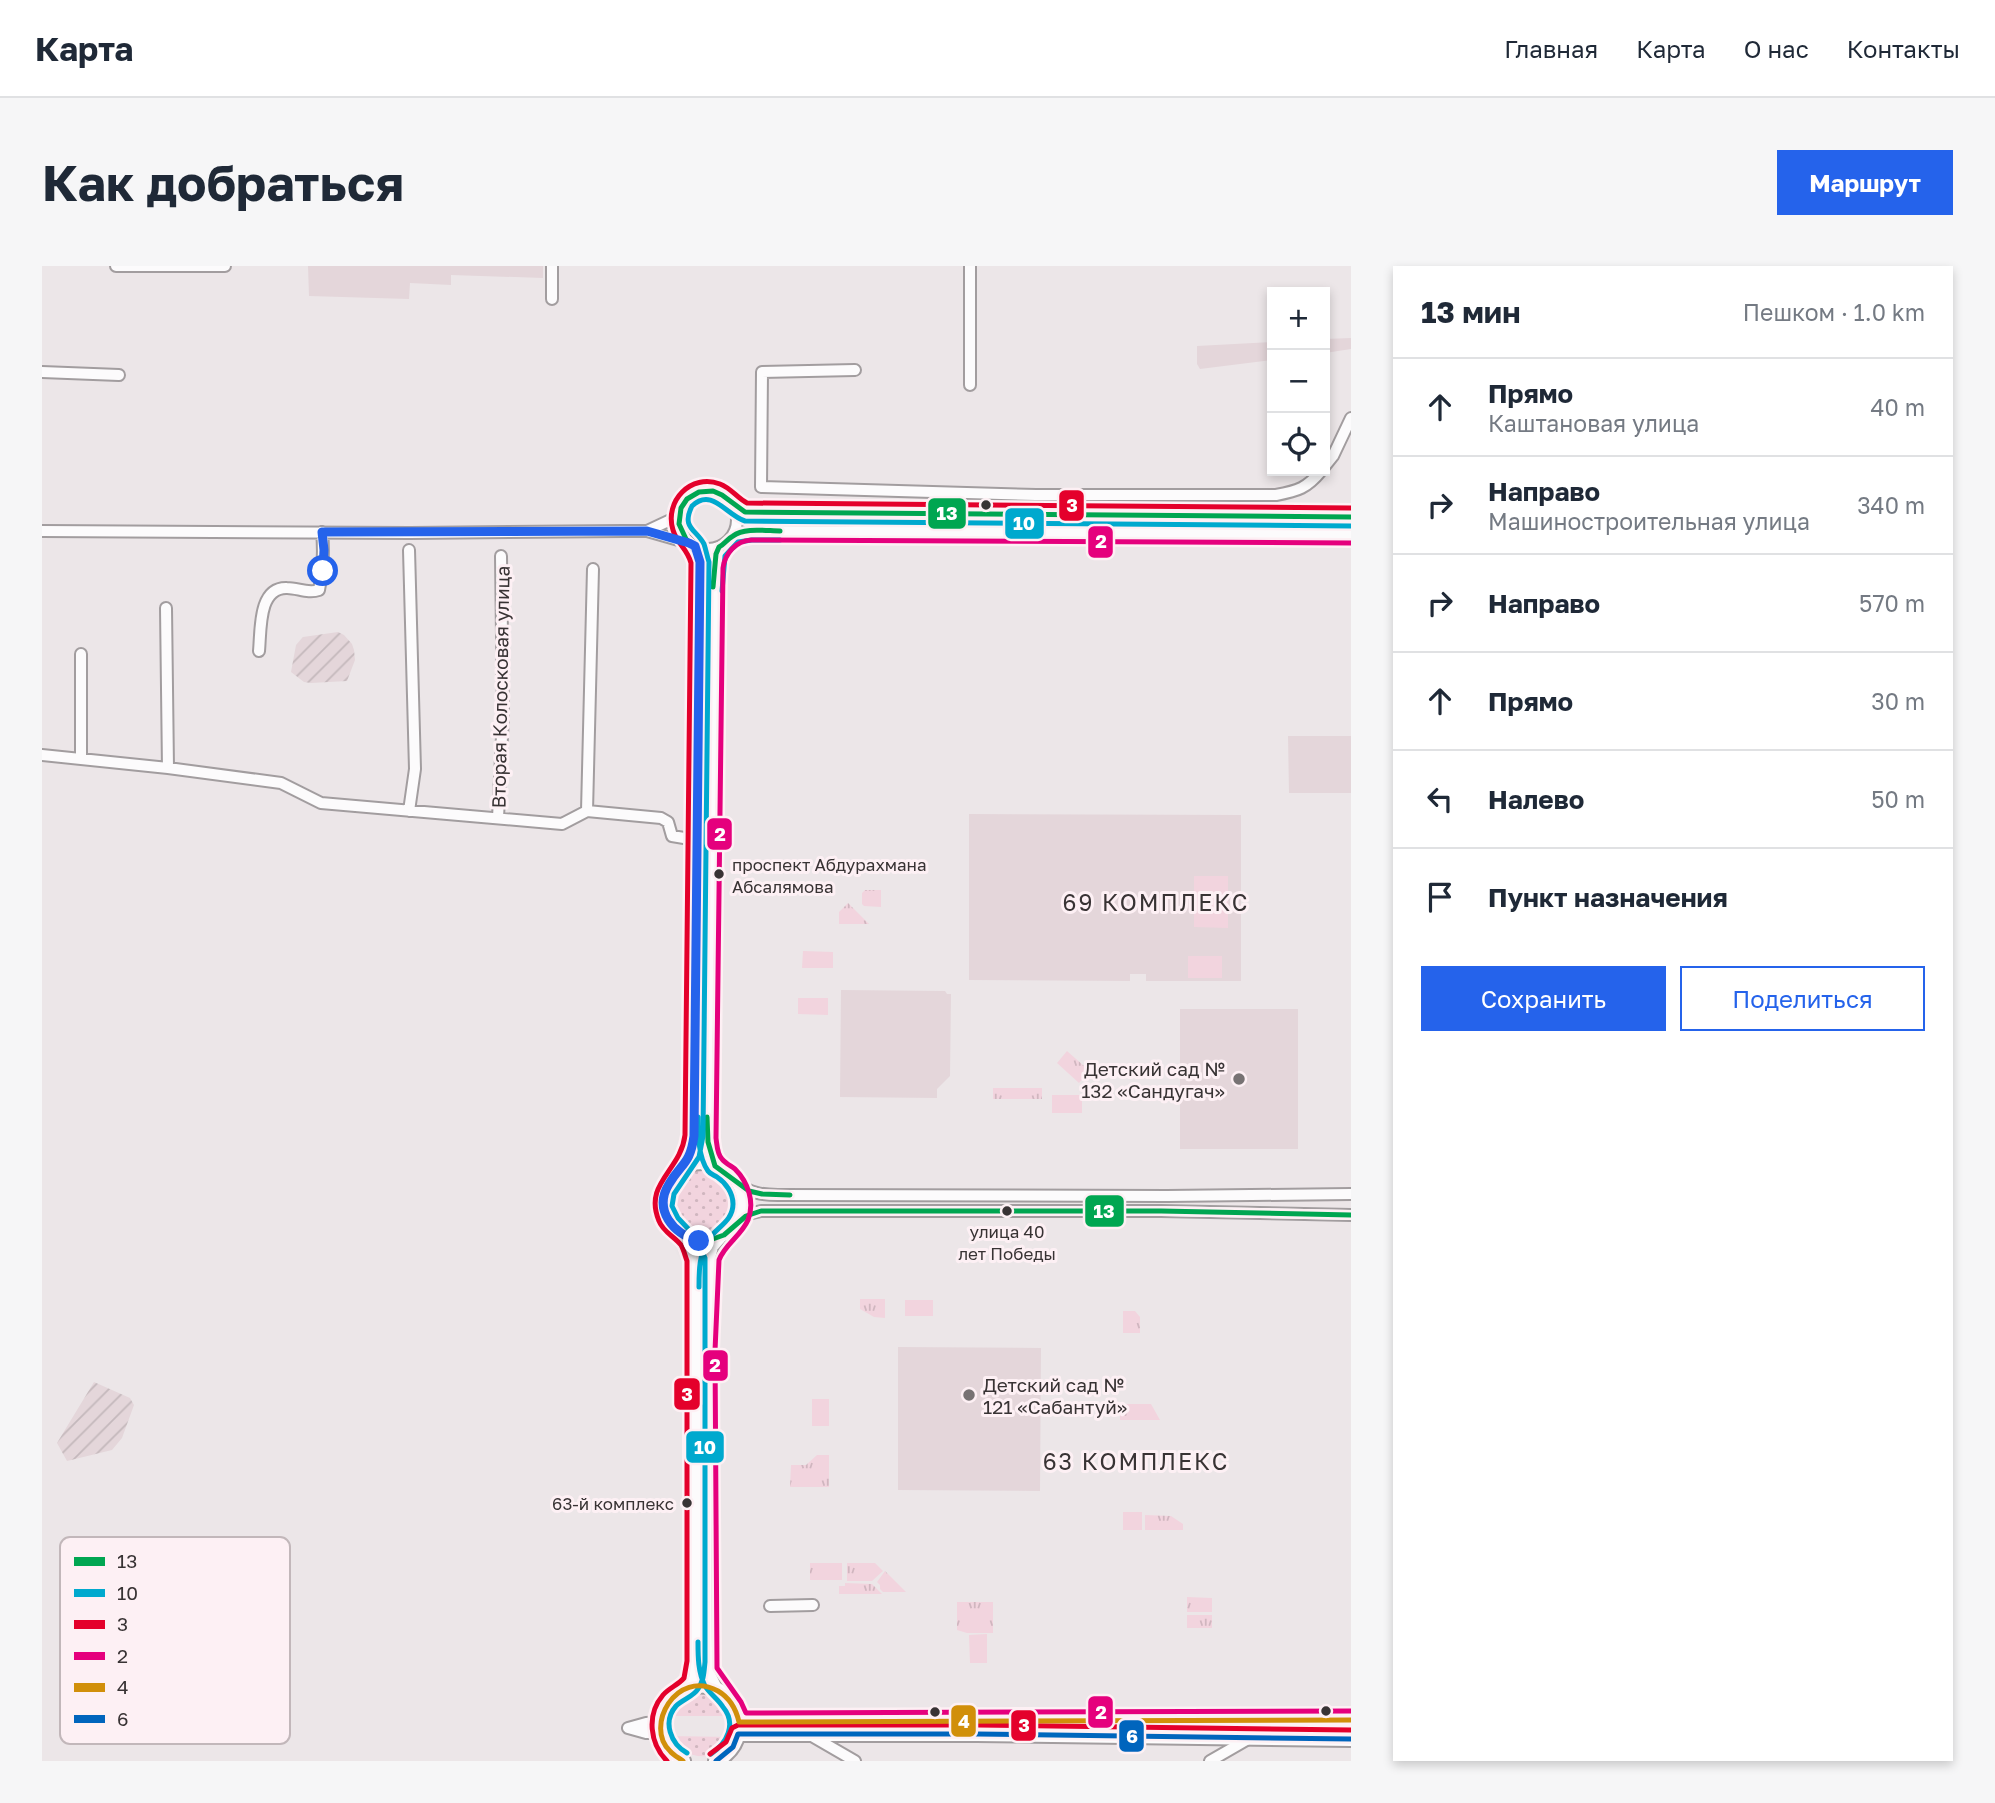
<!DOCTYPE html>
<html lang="ru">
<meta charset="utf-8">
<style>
:root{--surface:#fff;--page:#f6f6f7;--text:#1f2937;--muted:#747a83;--line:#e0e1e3;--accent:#2563eb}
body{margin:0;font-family:"Golos Text",sans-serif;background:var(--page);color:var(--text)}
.controls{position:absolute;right:21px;top:21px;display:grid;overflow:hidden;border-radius:0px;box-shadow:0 4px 10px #0003}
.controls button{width:63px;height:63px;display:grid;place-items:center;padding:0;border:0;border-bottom:2px solid var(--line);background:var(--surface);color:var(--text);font:35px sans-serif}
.stop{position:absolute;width:21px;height:21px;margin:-16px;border:5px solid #2563eb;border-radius:50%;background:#fff}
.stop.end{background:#2563eb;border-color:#fff;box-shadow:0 2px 7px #0008}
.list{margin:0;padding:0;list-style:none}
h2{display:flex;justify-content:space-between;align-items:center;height:91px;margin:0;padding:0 28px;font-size:30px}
h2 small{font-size:23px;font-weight:400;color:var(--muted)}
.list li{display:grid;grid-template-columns:46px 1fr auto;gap:21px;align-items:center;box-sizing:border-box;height:98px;padding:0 28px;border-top:2px solid var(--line)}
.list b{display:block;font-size:26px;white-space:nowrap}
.list p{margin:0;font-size:23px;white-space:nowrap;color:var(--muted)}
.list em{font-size:23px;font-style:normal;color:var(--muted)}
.actions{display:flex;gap:14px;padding:21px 28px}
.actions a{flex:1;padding:16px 0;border:2px solid var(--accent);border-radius:0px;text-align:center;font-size:24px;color:var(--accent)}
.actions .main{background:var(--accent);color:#fff}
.icon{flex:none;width:38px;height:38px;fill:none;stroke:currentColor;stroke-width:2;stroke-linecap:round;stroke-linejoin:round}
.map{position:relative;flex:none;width:1309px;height:1495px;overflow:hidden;border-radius:0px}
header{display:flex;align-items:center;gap:42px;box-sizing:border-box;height:98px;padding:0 35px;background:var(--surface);border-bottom:2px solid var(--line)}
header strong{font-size:33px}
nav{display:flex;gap:38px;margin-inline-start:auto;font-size:24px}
.intro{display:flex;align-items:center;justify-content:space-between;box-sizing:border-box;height:168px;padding:0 42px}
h1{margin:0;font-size:49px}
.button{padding:18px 32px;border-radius:0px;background:var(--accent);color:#fff;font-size:24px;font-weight:700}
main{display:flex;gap:42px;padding:0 42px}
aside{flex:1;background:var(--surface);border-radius:0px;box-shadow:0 4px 10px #0003}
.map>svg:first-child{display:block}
</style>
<header>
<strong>Карта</strong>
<nav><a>Главная</a><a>Карта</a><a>О нас</a><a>Контакты</a></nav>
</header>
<div class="intro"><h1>Как добраться</h1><a class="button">Маршрут</a></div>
<main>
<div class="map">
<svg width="1309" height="1495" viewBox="0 0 1309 1495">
<defs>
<pattern id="industrial-furrows" width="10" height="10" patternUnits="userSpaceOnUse" patternTransform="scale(1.75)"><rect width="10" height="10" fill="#e4d6da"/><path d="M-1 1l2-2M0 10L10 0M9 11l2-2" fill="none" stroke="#c4b8bc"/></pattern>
<pattern id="grass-dots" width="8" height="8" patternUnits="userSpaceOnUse" patternTransform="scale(1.75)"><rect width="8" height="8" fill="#f2d4de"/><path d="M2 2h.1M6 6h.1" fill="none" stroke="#d0b6bf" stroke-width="1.8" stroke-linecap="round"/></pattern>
<pattern id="park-tufts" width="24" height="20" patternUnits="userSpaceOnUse" patternTransform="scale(1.75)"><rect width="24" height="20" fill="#f2d4de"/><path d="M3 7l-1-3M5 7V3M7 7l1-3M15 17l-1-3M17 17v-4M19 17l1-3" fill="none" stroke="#d0b6bf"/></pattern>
</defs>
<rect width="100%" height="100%" fill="#ece6e8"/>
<path fill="#e4d6da" d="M266,0h235v12l-92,-3v10l-41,-2 -1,16 -100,-3z
M1309,72v11l-26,4v-14z
M1230,76v18l-72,9 -3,-5v-18z
M1246,470h63v57h-62z
M927,548l272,1v166h-95v-7h-16v7l-161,-1z
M799,724l104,1 2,3h4l-1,82 -13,13v9l-97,-1z
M1138,743h118v140h-118z
M856,1081l143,1 -1,143 -142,-1z"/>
<path fill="url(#industrial-furrows)" d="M296,366l6,3 8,9 2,6 1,10 -8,21 -36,2 -7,-1 -13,-10 5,-27 7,-8z
M52,1116l36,16 4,7 -12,33 -10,12 -45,11 -10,-18z"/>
<path fill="url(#grass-dots)" d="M628 937a33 33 0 1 1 66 0a33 33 0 1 1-66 0Z
M667,1426l16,10 6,14h-65l19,-22z
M703,1460l606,2v5l-83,-3 -522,-1z
M626,1470l64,1c-5,5 -10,13 -16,17 -19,7 -39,-3 -48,-18z"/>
<path fill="url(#park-tufts)" d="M823,624h16v17l-17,-1 -2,-2v-11z
M806,637l21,21h-30v-12z
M1025,785l17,15 1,10 -6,7 -22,-20z
M951,822h49v11h-49z
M818,1033h25v19l-11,-1 -14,-8z
M1081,1045h12l5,6v16h-17z
M1078,1138h31l9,16h-40z
M775,1189h12v32h-39l1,-22h15z
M1103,1249l26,1 12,8v6h-38z
M768,1297h32v17h-32z
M805,1297h28l8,8 -11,10h-25z
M843,1305l21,21h-23l-3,-3v-4l-3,-3z
M803,1317l27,1 10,10h-43v-8h6z
M1145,1331l25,1v14h-25z
M915,1336h36v31h-26l-10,-3z
M1145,1349h25v13h-25z"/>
<path fill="#f2d4de" d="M1152,610h34v52l-34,-1z
M761,685l30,1v16h-31z
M1146,690h34v22h-34z
M756,732h30v17l-30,-1z
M1010,829h30v18h-30z
M863,1034h28v16h-28z
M770,1133h17v27h-17z
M1081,1246h19v18h-19z
M945,1368v29h-17l-1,-28z"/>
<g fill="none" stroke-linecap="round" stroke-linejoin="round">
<g stroke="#a29d9f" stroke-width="14">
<path id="minor" d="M74,0h109
M510,33v-33
M813,104l-93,2 -1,115 275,8h240c22,-4 31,-7 45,-24
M0,106l77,3
M928,119v-119
M1283,200l8,-10 18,-38
M637 254a29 29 0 1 1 58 0a29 29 0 1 1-58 0Z
M693,241l14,5 602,5
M0,265l368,2 213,-2h24l42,12
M605,265l32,-15
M692,268l17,-3 600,3
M367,284l6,219 -6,42
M124,342l2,160
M217,385c2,-21 -1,-64 28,-63 11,0 21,6 32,2 4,-20 5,-38 3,-58
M0,489l126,13 113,15 40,20 241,21 25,-13 74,7 7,4 4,14 24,4
M39,493v-105
M545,545l6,-242
M456,552l5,-102 -2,-160
M622 937a39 39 0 1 1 78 0a39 39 0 1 1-78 0Z
M673,900c-9,-20 -8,-40 -8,-62l7,-537 2,-13 3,-7
M635,908l15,-22 2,-16 6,-574 -5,-16
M694,917c15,10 25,12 42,12l389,1 184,-2
M696,955l10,-7 13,-3h400l190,4
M643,971l11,22 1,12 -1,382 -2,25 -4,8
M728,1340l43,-1
M676,1424l-10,-20 -1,-17 -1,-302 4,-93 3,-11 8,-9
M586,1462l18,5h15
M586,1462l18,-5 14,-1
M768,1469l45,26
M1168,1495l40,-23"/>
</g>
<g stroke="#a29d9f" stroke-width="18">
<path id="major" d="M697,1456l197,-2h415
M696,1468h239l374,5
M641,1495c-13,-6 -22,-20 -23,-34 0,-12 5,-22 13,-29 44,-42 96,33 43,63"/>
</g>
<use href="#minor" stroke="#fcfbfc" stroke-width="10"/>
<use href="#major" stroke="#fcfbfc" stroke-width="14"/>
<g stroke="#fdf0f4" stroke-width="10">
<path id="bus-1" d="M1309,251l-606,-5 -23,-17 -9,-4 -14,1 -12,7 -6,9 -2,16 7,15 10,9 4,14 -6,574 -5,21 -20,27 -5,13 1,13 9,18 5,5 11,5 20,2 14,-5 22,-19 15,-5h400l190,4
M671,321l3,-33 3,-7c6,-3 8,-8 14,-11 11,-9 34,-5 47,-5
M665,851l1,25 7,24 34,25 13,3 28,1"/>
</g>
<g stroke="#fdf0f4" stroke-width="10">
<path id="bus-2" d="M680,325l3,-35 13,-14 14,-2h28
M656,851c0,16 0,40 10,54 2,3 6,4 9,6 9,6 16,16 16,27 0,17 -16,23 -24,35 -10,14 -10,32 -10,48
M656,1376c0,15 0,30 7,44 5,8 13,13 18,21 14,17 4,36 -12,47
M645,1487c-16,-9 -25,-31 -11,-47 7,-7 17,-9 22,-17 6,-8 6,-18 7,-27v-404l-10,-22 -17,-18 -6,-12 2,-12 25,-37 4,-21 6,-574c-2,-6 -3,-12 -5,-18 -8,-15 -23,-16 -12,-38 20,-19 34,9 53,15l606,5"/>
</g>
<g stroke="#fdf0f4" stroke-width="10">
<path id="bus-3" d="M668,1488l16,-12 6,-14 6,-3h239l374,5
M625,1495c-17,-17 -21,-46 -4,-66 6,-7 15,-10 21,-17l3,-17v-400c-2,-5 -3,-11 -6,-16 -7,-9 -18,-13 -22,-24 -16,-38 22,-50 26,-86l6,-572c-4,-15 -14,-19 -18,-33 -9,-29 18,-57 47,-46 11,4 17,14 27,19l604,5"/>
</g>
<g stroke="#fdf0f4" stroke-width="10">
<path id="bus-4" d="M1309,277l-600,-3c-15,1 -26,13 -28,28l-7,570c1,7 1,16 6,21 3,4 9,7 13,10 13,13 20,33 13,51 -7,16 -23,24 -29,40l-4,91 2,317 24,34 5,11 605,-2"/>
</g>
<g stroke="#fdf0f4" stroke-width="10">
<path id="bus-5" d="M641,1495c-4,-3 -10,-6 -13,-10 -26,-24 6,-83 48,-60 12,7 18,18 21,31l612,-2"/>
</g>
<g stroke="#fdf0f4" stroke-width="10">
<path id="bus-6" d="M674,1495l17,-14 5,-13h239l374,5"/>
</g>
<use href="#bus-1" stroke="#00a651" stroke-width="5"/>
<use href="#bus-2" stroke="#00a9ce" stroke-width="5"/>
<use href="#bus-3" stroke="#e4002b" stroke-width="5"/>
<use href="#bus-4" stroke="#e5007d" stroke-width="5"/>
<use href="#bus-5" stroke="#d18f0a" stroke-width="5"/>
<use href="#bus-6" stroke="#0065bd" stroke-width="5"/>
</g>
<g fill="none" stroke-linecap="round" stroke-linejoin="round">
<path stroke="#2563eb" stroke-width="9" d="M281,305l1,-21 -2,-18 325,-1 42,12 6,3 5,16 -6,574c-4,29 -13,27 -25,48 -16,26 4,50 30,57"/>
</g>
<g fill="#383334" stroke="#fdf0f4" stroke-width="2.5">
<circle cx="944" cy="239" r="6"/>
<circle cx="677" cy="608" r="6"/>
<circle cx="965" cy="945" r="6"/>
<circle cx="645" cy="1237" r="6"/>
<circle cx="1284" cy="1445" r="6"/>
<circle cx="893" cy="1446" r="6"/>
</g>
<g fill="#777273" stroke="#fdf0f4" stroke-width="2.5">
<circle cx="1197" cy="813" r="7"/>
<circle cx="927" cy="1129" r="7"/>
</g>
<g text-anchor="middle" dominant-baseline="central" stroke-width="6" stroke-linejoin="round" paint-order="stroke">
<g font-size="17" fill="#383334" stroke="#fdf0f4" text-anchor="start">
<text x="690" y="598">проспект Абдурахмана<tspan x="690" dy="22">Абсалямова</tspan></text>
<text x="965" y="965" text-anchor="middle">улица 40<tspan x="965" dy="22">лет Победы</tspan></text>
<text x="632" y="1237" text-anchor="end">63-й комплекс</text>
</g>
<g font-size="19" fill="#383334" stroke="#fdf0f4">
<text transform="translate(458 421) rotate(-89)">Вторая Колосковая улица</text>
</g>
<g font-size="19" fill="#383334" stroke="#fdf0f4" text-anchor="end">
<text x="1183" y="802">Детский сад №<tspan x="1183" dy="22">132 «Сандугач»</tspan></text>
<text x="941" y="1118" text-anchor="start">Детский сад №<tspan x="941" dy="22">121 «Сабантуй»</tspan></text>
</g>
<g font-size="23" letter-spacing="2" fill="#383334" stroke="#fdf0f4">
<text x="1114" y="636">69 КОМПЛЕКС</text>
<text x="1094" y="1195">63 КОМПЛЕКС</text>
</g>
</g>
<rect x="18" y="1271" width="230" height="207" rx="10" fill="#fdf0f4" stroke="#c2b7ba" stroke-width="2"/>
<rect x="32" y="1291" width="31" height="9" fill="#00a651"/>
<rect x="32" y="1323" width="31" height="8" fill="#00a9ce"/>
<rect x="32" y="1354" width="31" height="9" fill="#e4002b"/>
<rect x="32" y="1386" width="31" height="8" fill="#e5007d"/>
<rect x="32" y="1417" width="31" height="9" fill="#d18f0a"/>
<rect x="32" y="1449" width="31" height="8" fill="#0065bd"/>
<g font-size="19" fill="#383334">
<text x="75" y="1302">13</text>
<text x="75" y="1334">10</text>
<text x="75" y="1365">3</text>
<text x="75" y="1397">2</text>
<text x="75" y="1428">4</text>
<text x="75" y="1460">6</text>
</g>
<g stroke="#fdf0f4" stroke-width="2.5">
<rect x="1016" y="223" width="27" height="33" rx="7" fill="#e4002b"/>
<rect x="885" y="231" width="40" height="33" rx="7" fill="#00a651"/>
<rect x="962" y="241" width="41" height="33" rx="7" fill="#00a9ce"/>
<rect x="1045" y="259" width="27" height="34" rx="7" fill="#e5007d"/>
<rect x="664" y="551" width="27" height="34" rx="7" fill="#e5007d"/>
<rect x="1042" y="928" width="41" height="34" rx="7" fill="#00a651"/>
<rect x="660" y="1083" width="27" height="33" rx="7" fill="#e5007d"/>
<rect x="631" y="1111" width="28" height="34" rx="7" fill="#e4002b"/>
<rect x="643" y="1164" width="40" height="34" rx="7" fill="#00a9ce"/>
<rect x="1045" y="1429" width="27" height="34" rx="7" fill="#e5007d"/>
<rect x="908" y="1438" width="27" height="34" rx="7" fill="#d18f0a"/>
<rect x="968" y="1443" width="27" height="33" rx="7" fill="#e4002b"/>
<rect x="1076" y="1453" width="27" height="34" rx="7" fill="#0065bd"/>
</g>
<g font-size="19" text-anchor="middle" font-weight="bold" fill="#fff">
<text x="1030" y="246">3</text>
<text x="905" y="254">13</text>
<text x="982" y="264">10</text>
<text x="1059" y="282">2</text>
<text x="678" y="575">2</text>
<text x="1062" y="952">13</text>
<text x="673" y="1106">2</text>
<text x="645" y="1135">3</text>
<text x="663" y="1188">10</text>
<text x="1059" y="1453">2</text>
<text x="922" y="1462">4</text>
<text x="982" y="1466">3</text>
<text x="1090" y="1477">6</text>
</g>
</svg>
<div class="controls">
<button>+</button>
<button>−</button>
<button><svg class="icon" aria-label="locate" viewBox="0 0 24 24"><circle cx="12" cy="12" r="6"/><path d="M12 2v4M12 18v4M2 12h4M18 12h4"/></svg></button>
</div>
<div class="stop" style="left:281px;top:305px"></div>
<div class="stop end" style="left:657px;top:975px"></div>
</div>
<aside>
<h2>13 мин<small>Пешком · 1.0 km</small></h2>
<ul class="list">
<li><svg class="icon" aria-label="ahead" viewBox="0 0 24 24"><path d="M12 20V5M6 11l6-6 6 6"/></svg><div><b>Прямо</b><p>Каштановая улица</p></div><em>40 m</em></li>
<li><svg class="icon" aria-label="right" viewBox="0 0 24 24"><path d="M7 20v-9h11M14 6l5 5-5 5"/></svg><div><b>Направо</b><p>Машиностроительная улица</p></div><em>340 m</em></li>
<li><svg class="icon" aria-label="right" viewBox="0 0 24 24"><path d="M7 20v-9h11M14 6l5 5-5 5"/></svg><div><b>Направо</b></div><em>570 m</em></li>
<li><svg class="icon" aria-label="ahead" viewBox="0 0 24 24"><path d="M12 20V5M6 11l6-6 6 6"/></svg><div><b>Прямо</b></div><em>30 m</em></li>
<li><svg class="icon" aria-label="left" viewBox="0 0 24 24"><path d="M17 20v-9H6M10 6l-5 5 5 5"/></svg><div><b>Налево</b></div><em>50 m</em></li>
<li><svg class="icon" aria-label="arrive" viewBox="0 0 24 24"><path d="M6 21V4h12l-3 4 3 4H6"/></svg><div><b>Пункт назначения</b></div></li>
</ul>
<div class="actions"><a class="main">Сохранить</a><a>Поделиться</a></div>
</aside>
</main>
